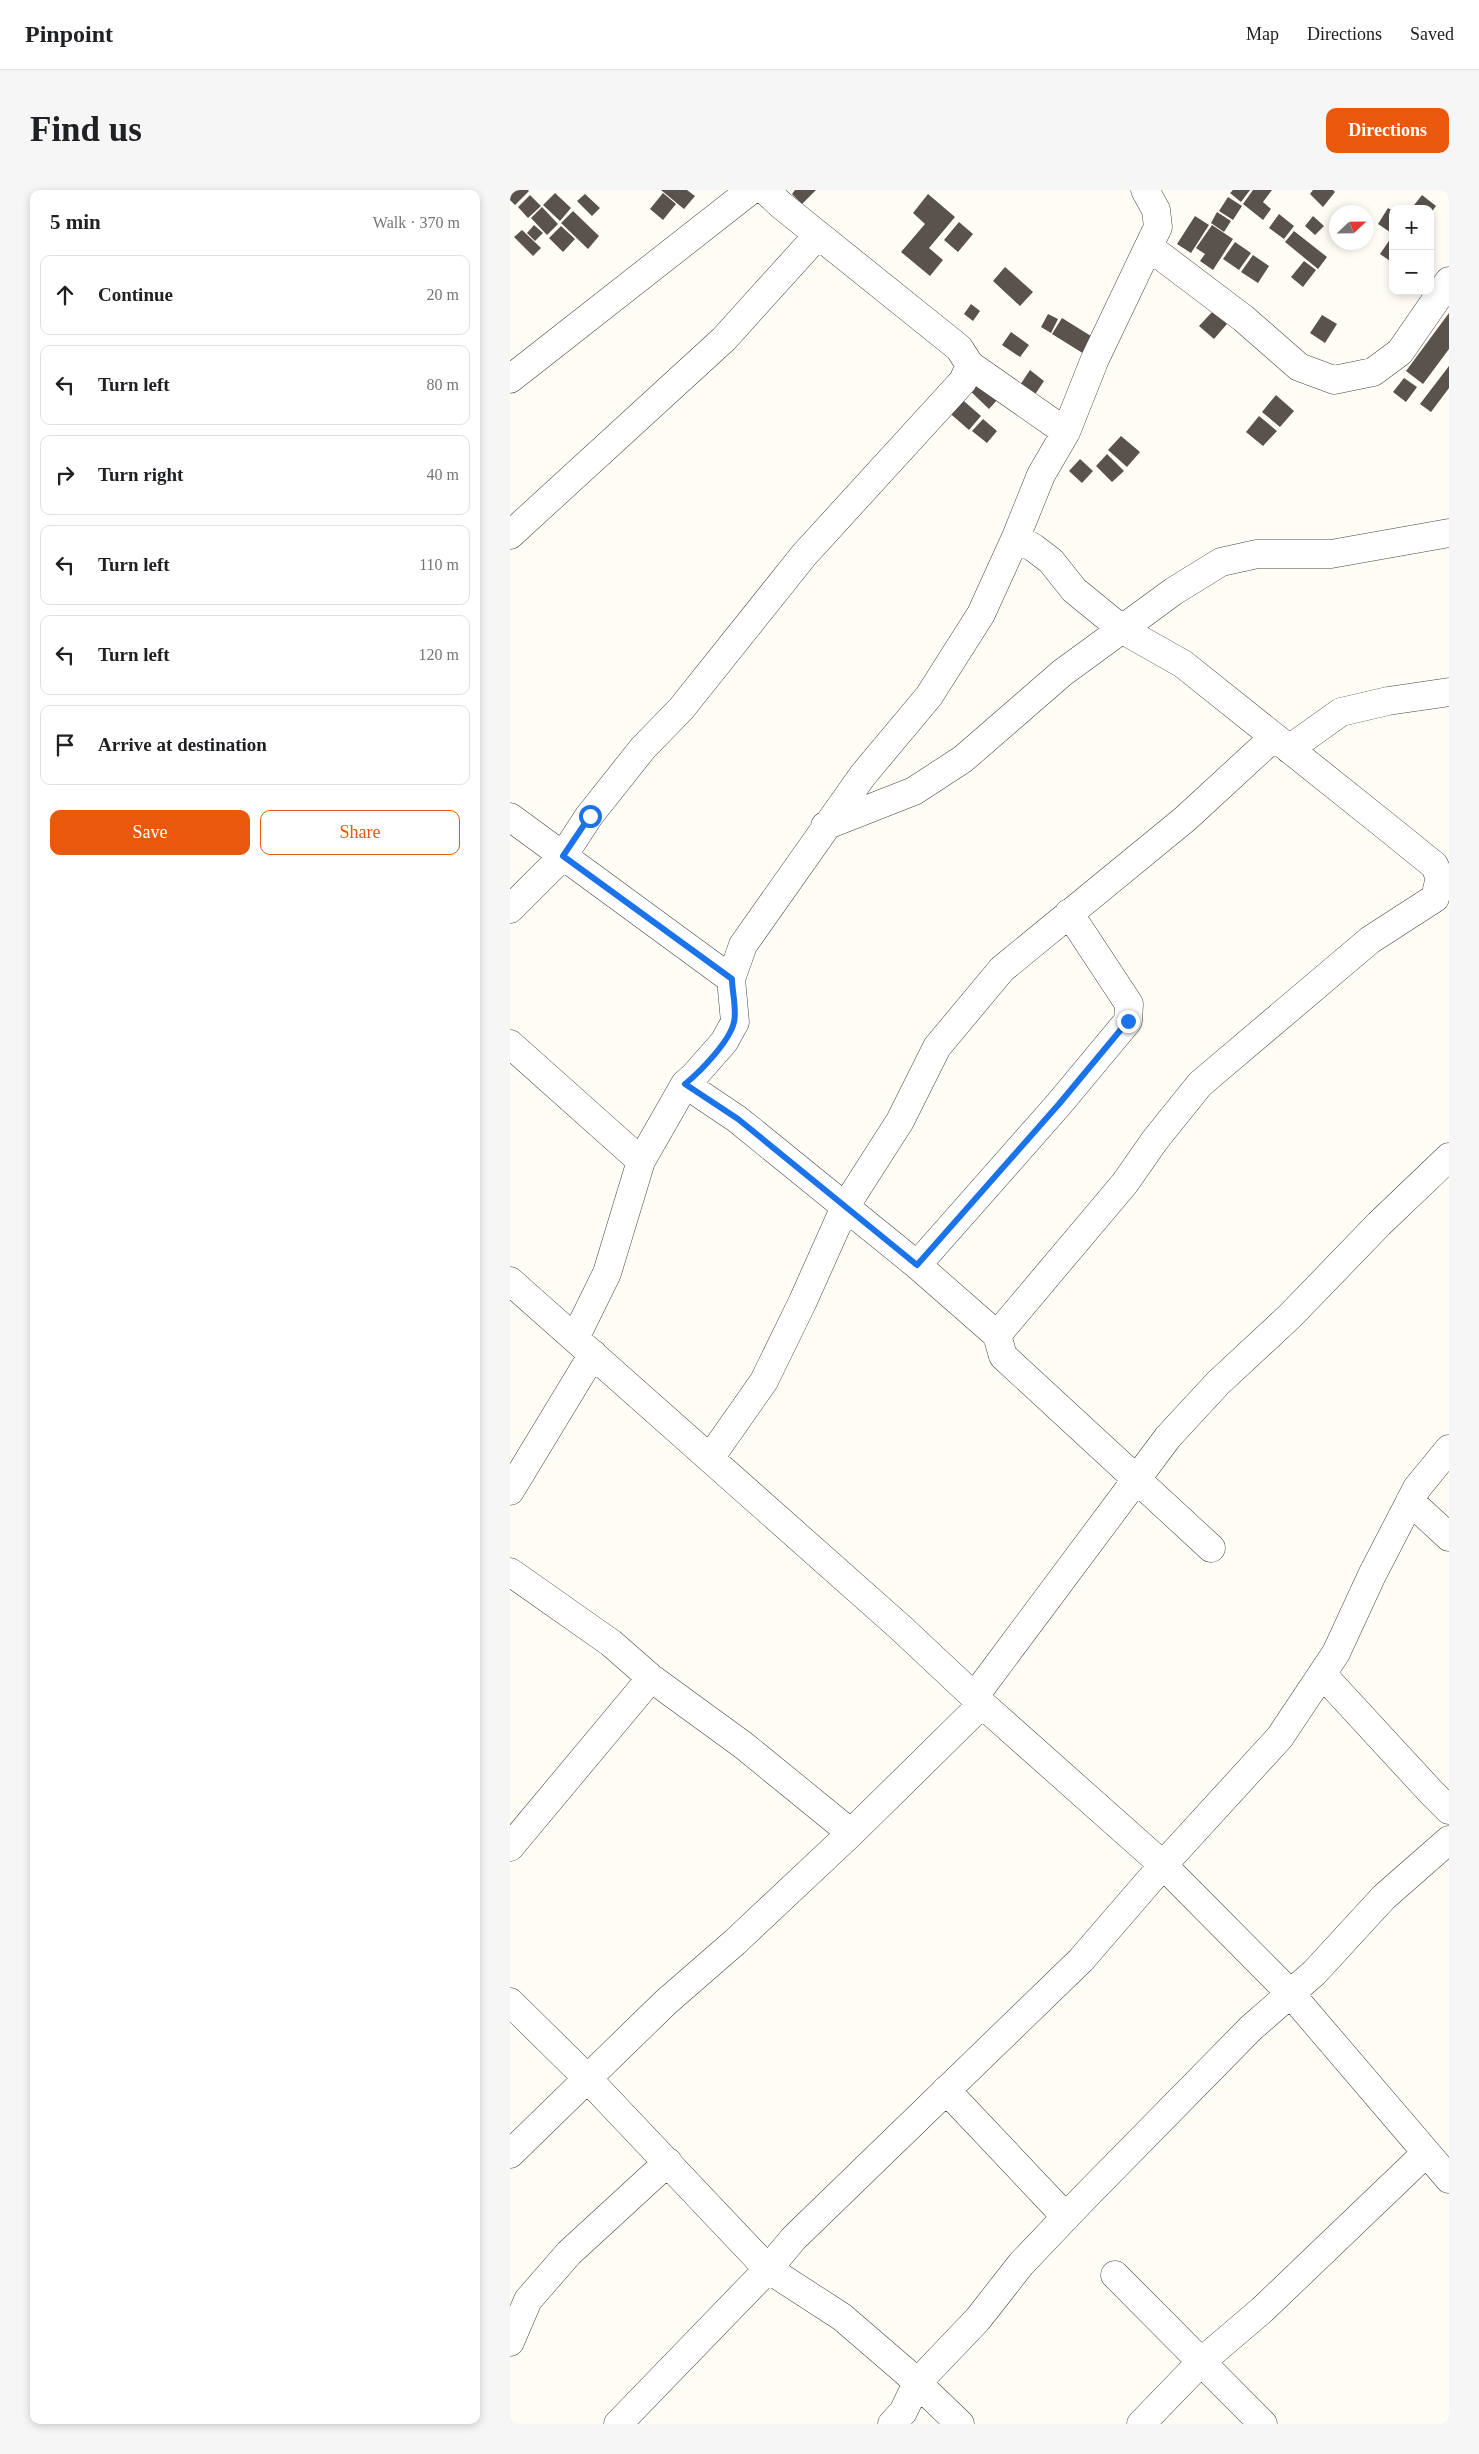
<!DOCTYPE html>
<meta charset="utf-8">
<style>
:root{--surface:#fff;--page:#f6f6f6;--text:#202124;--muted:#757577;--line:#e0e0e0;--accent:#ea580c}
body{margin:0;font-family:"Times New Roman",serif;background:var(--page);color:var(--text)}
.controls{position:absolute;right:15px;top:15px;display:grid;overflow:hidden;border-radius:10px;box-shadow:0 2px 8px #0003}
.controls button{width:45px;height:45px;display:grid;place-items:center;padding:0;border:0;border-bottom:1px solid var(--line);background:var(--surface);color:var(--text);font:25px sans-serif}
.compass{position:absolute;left:819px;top:15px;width:45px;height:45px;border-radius:50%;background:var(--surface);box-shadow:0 2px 8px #0003;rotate:68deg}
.stop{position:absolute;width:15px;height:15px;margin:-11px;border:4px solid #1a73e8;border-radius:50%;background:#fff}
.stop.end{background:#1a73e8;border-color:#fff;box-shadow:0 1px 5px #0008}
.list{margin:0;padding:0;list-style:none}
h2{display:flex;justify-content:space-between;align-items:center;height:65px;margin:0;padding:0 20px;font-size:21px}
h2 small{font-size:16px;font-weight:400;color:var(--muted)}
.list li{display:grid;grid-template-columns:32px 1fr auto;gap:15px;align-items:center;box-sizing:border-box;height:80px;margin:0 10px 10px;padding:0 10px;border:1px solid var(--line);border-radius:10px}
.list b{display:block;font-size:19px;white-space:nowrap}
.list em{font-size:16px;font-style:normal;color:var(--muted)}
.actions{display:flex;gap:10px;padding:15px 20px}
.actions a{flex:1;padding:11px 0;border:1px solid var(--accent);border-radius:10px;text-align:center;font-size:18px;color:var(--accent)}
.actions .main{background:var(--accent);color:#fff}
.icon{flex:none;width:28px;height:28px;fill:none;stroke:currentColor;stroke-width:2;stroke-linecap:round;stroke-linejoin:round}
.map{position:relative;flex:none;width:939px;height:2234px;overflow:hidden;border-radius:10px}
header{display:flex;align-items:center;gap:30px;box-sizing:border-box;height:70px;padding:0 25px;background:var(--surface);border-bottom:1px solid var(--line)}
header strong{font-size:24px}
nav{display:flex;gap:28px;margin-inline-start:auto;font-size:18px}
.intro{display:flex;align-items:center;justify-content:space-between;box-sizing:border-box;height:120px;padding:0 30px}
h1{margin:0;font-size:35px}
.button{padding:12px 22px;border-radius:10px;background:var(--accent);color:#fff;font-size:18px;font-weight:700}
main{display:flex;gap:30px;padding:0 30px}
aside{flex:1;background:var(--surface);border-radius:10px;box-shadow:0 2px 8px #0003}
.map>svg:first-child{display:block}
</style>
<header>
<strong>Pinpoint</strong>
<nav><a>Map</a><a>Directions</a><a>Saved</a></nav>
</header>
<div class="intro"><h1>Find us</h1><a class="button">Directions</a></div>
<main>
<aside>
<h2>5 min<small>Walk · 370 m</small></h2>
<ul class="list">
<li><svg class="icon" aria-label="ahead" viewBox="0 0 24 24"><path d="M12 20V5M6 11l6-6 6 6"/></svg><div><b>Continue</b></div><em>20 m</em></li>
<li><svg class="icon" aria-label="left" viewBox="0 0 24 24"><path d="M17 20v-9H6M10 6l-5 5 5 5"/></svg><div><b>Turn left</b></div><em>80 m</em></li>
<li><svg class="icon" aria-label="right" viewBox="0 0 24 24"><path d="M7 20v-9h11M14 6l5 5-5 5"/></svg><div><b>Turn right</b></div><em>40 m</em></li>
<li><svg class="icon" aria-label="left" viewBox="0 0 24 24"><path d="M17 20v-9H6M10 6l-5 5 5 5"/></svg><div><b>Turn left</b></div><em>110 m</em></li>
<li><svg class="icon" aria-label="left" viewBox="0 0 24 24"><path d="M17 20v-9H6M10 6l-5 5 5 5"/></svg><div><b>Turn left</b></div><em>120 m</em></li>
<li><svg class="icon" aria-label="arrive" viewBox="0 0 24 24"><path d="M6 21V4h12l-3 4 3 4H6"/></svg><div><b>Arrive at destination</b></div></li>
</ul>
<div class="actions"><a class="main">Save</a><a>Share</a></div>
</aside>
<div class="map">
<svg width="939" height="2234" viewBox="0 0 939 2234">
<rect width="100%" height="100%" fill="#fffdf5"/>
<path fill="#5a524d" d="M0,0h18l1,1 -14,14 -5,-5z
M151,0h26l8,6 -11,13z
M285,0h21l-14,14 -10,-10z
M723,0h17l-9,12 -11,-9z
M743,0h19l-9,12 8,7 -8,11 -20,-16z
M803,0h20l2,2 -12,15 -13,-13z
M45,3l16,15 -11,13 -17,-16z
M153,3l13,11 -13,16 -13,-11z
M75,4l15,14 -8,8 -15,-15z
M418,4l27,23 -26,31 14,12 -13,16 -29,-24 24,-28 -12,-11z
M20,5l11,11 -13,12 -10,-11z
M912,5l14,11 -6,8v-5h-19z
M718,7l14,9 -9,14 -14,-9z
M32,17l16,17 -11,11 -16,-17z
M878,18l5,3v23l-15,-10z
M63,21l26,25 -11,13 -27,-26z
M707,22l14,9 -7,11 -13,-9z
M769,24l15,12 -10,13 -15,-11z
M685,26l14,9 -18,28 -14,-9z
M803,26l11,10 -9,9 -10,-9z
M449,32l14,12 -15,18 -14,-12z
M24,35l9,8 -8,8 -8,-8z
M702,35l21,14 -20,31 -13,-9 5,-7 -9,-6z
M51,36l14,13 -12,13 -14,-14z
M12,40l19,18 -8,8 -19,-19z
M784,41l33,26 -9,12 -33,-27z
M883,45v28l-13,-9z
M725,52l16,11 -12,17 -16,-11z
M743,65l16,11 -11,17 -17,-11z
M794,71l12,9 -13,17 -12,-10z
M495,77l28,25 -13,14 -27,-25z
M461,114l9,7 -7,10 -9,-7z
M703,121l14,13 -13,15 -15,-13z
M939,123v36l-26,35 -17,-13z
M538,124l10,5 -7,14 -10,-6z
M812,125l15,9 -12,19 -15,-10z
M552,128l37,23 -10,16 -37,-23z
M501,142l18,13 -9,12 -18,-12z
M939,176v22l-18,24 -11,-8z
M520,180l14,11 -10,15 -14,-11z
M464,186l24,23 -9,10 -24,-23z
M894,188l13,9 -11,15 -13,-10z
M447,205l24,21 -12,14 -24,-21z
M766,205l18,16 -14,16 -18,-15z
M749,226l18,15 -14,15 -17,-14z
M473,229l14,12 -10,12 -15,-12z
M611,246l19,16 -13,15 -19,-17z
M597,264l17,17 -12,11 -16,-16z
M570,269l13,12 -11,12 -13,-12z"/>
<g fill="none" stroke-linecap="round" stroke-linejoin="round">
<g stroke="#444" stroke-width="29">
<path id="minor" d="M255,0l16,15 178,143 11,17 96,67
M639,57l94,71 56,49 35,13 39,-8 27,-20 49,-71
M0,189l241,-189
M0,345l214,-196 94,-104
M779,559l52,-37 47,-11 61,-9
M0,627l221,162
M315,636l89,-35 49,-32 99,-86 112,-82 47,-29 36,-8h74l118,-21
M0,719l53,-53 26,-40 54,-68 38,-39 123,-154 159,-174 7,-16
M0,854l131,117
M175,894l52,35 180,146 80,70 6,21 208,192
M407,1075l142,-161 69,-83 1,-17 -60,-91
M0,1091l391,347 81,76 181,161 127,128 159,186
M487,1145l128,-152 30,-43 45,-56 170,-144 65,-42 5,-21 -6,-12 -57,-46 -194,-155 -60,-34 -49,-40 -23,-29 -17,-13 -18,-11
M65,1148l32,-65 34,-112 44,-77 9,-8 30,-34 11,-20 -4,-43 12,-34 120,-170 66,-79 52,-82 35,-77 25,-62 25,-43 29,-73 63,-132 -2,-17 -11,-20
M200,1268l54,-77 39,-80 42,-94 55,-86 37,-74 65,-78 183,-150 89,-82
M0,1301l83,-137
M900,1311l39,36
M0,1382l101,71 40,35 -141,169
M813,1485l107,116 19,19
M141,1488l92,67 108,88
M464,1507l194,-260 50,-54 72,-67 89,-92 70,-67
M0,1812l77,76 181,191 74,48 65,56 53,51
M436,1900l120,127
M0,1964l156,-152 69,-60 116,-109 131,-129
M605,2085l148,149
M0,2152l18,-42 41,-47 99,-91
M108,2234l150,-155 26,-31 287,-278 82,-95 117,-128 56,-84 36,-78 45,-87 32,-39
M382,2234l11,-12 14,-29 61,-64 43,-55 62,-65 168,-171 63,-55 70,-76 65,-57
M631,2234l60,-62 61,-52 164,-157"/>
</g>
<use href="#minor" stroke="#fff" stroke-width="28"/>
</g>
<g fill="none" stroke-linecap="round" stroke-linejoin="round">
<path stroke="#1a73e8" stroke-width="6" d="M80,626l-27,40 169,123c0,12 5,31 2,43 -4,19 -34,50 -49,62l53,35 179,146 142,-161 69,-83"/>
</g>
</svg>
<div class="controls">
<button>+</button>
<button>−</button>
</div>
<svg class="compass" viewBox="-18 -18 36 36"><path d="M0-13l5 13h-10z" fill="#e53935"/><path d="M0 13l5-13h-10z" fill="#757577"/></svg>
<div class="stop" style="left:80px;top:626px"></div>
<div class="stop end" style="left:618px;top:831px"></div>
</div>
</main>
